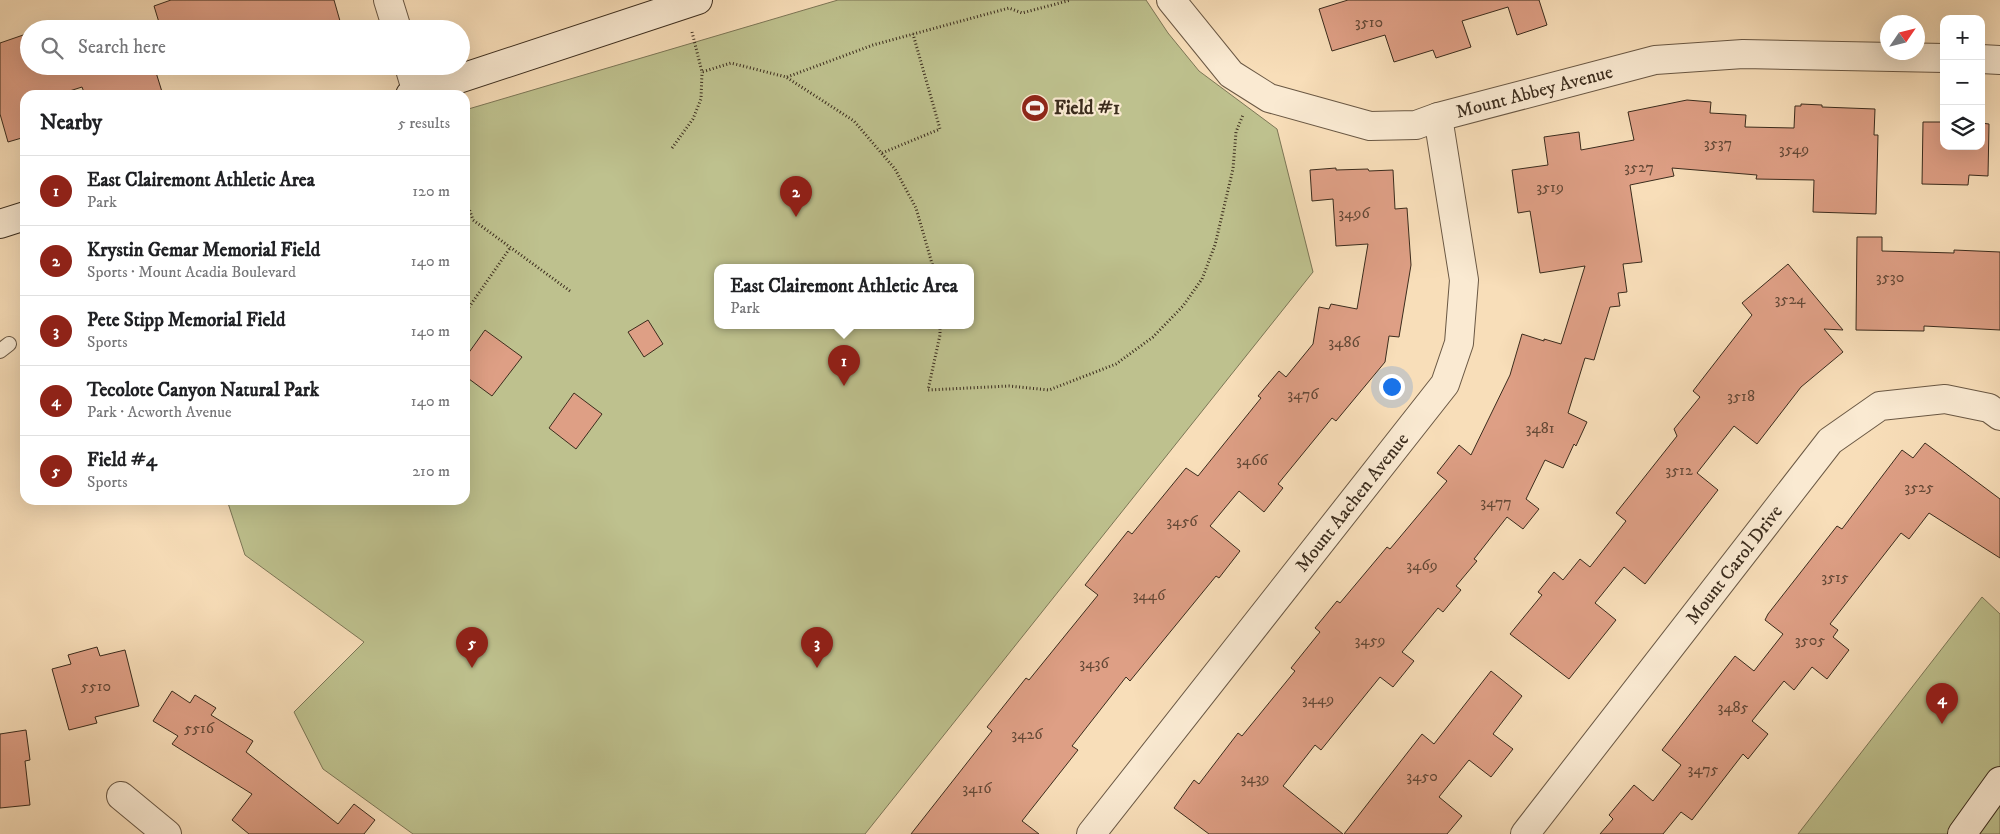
<!DOCTYPE html>
<meta charset="utf-8">
<style>
:root{--surface:#fff;--page:#f2f2f2;--text:#202124;--muted:#757577;--line:#e0e0e0;--accent:#8f2418}
body{margin:0;font-family:"IM FELL DW Pica",serif;background:var(--page);color:var(--text)}
.controls{position:absolute;right:15px;top:15px;display:grid;overflow:hidden;border-radius:10px;box-shadow:0 5px 20px #0002}
.controls button{width:45px;height:45px;display:grid;place-items:center;padding:0;border:0;border-bottom:1px solid var(--line);background:var(--surface);color:var(--text);font:25px sans-serif}
.compass{position:absolute;left:1880px;top:15px;width:45px;height:45px;border-radius:50%;background:var(--surface);box-shadow:0 5px 20px #0002;rotate:55deg}
.you{position:absolute;left:1391px;top:386px;width:18px;height:18px;margin:-12px;border:4px solid #fff;border-radius:50%;background:#1a73e8;box-shadow:0 0 0 8px #1a73e833}
.badge{display:grid;place-items:center;width:32px;height:32px;border-radius:50%;background:var(--accent);color:#fff;font-size:16px;font-weight:700}
.pin{position:absolute;translate:-50% -41px;filter:drop-shadow(0 1px 2px #0008)}
.pin::after{content:'';position:absolute;top:26px;width:18px;height:15px;background:inherit;clip-path:polygon(0 0,100% 0,50% 100%)}
.popup{position:absolute;left:714px;top:264px;width:260px;height:65px;box-sizing:border-box;display:grid;place-content:center;border-radius:10px;background:var(--surface);filter:drop-shadow(0 1px 4px #0005);font-size:16px;white-space:nowrap;color:var(--muted)}
.popup b{font-size:19px;color:var(--text)}
.popup::after{content:'';position:absolute;left:50%;top:100%;margin-left:-10px;border:10px solid transparent;border-top-color:var(--surface)}
.list{margin:0;padding:0;list-style:none}
h2{display:flex;justify-content:space-between;align-items:center;height:65px;margin:0;padding:0 20px;font-size:21px}
h2 small{font-size:16px;font-weight:400;color:var(--muted)}
.list li{display:grid;grid-template-columns:32px 1fr auto;gap:15px;align-items:center;box-sizing:border-box;height:70px;padding:0 20px;border-top:1px solid var(--line)}
.list b{display:block;font-size:19px;white-space:nowrap}
.list p{margin:0;font-size:16px;white-space:nowrap;color:var(--muted)}
.list em{font-size:16px;font-style:normal;color:var(--muted)}
.icon{flex:none;width:28px;height:28px;fill:none;stroke:currentColor;stroke-width:2;stroke-linecap:round;stroke-linejoin:round}
.map{position:relative;flex:none;width:2000px;height:834px;overflow:hidden}
.search{position:absolute;background:var(--surface);box-shadow:0 5px 20px #0002;left:20px;top:20px;width:450px;height:55px;display:flex;align-items:center;gap:12px;box-sizing:border-box;padding:0 18px;border-radius:28px;color:var(--muted);font-size:19px}
.panel{position:absolute;background:var(--surface);box-shadow:0 5px 20px #0002;left:20px;top:90px;width:450px;height:415px;border-radius:15px}
.map>svg:first-child{display:block}
</style>
<div class="map">
<svg width="2000" height="834" viewBox="0 0 2000 834">
<rect width="100%" height="100%" fill="#f8deb9"/>
<filter id="stains"><feTurbulence type="fractalNoise" baseFrequency=".004" numOctaves="4"/><feColorMatrix values="0 0 0 0 .2 0 0 0 0 .09 0 0 0 0 .02 0 0 0 .5 -.17"/></filter>
<radialGradient id="worn" r=".72"><stop offset=".6" stop-color="#630" stop-opacity="0"/><stop offset="1" stop-color="#630" stop-opacity=".3"/></radialGradient>
<path fill="#bec18e" stroke="#7c7656" fill-rule="evenodd" d="M838,0h308l22,33 31,38 78,58 36,143 -448,562h-452l-90,-65 -29,-57 70,-70 -119,-87 -18,-55h238v-390zM718,267h252v58h-252z
M1982,597l18,17v220h-202z"/>
<path fill="#de9f85" stroke="#3b2c1d" d="M171,0h163l6,21 -22,8h-157l-7,-23z
M1348,0h191l8,25 -30,10 -9,-28 -46,14 9,26 -35,11 -3,-8 -39,12 -9,-27 -53,16 -13,-42z
M29,33v33h125l9,29h-78l-3,-8 -25,8h-32v42l-17,5 -8,-28v-71z
M1687,100l24,2 -1,11 36,2 -1,12 49,1 1,-22h6v-2l21,1v2l53,2 -1,26h4l-2,79 -63,-2 1,-32 -58,-1 1,-4 -85,-7 2,8 -44,9 12,77 -19,2 4,28 -9,1 2,13 -10,1 -16,53 -9,-2 -17,55 19,9 -11,24 -2,-2 -11,24 -18,-8 -19,39 13,10 -16,20 -16,-12 -33,42 3,2 -21,25 5,4 -18,22 -5,-4 -36,44 12,9 -21,26 -13,-10 -59,73 -6,-5 -32,41 60,48h-134l-35,-26 20,-28 5,4 39,-51 4,3 53,-65 -4,-3 29,-36 -5,-4 22,-27 3,2 47,-56 3,2 57,-68 -10,-8 22,-28 12,10 39,-80 12,-41 22,7v-2l17,5 24,-78 -45,7 -10,-62 -12,2 -6,-43 36,-5 -4,-28 35,-5 2,18 53,-10 -6,-28z
M1923,122h21v24h37v-23l8,1 -1,52 -19,-1 -1,10 -46,-1z
M1336,168v2l32,-1 1,2 24,-1 2,39 12,-1 4,57 -12,72 -10,-1 -4,26 -49,59 -4,-3 -54,66 5,4 -19,24 -25,-21 -29,35 30,25 -21,27 -3,-2 -86,105 -4,-4 -54,69 6,4 -56,71 17,13h-128l81,-103 -5,-4 39,-49 3,2 69,-85 -13,-10 43,-54 4,3 54,-66 12,8 63,-78 -3,-2 21,-25 7,6 27,-33 6,-37 10,2 2,-5 26,5 11,-65 -32,2 -3,-47 -21,2 -2,-31z
M1857,237h25v14l72,2v-3l46,2v78l-76,-4v5l-68,-1z
M1788,264l55,66 -19,-1 19,23 -42,35 -44,57 -23,-18 -37,47 21,17 -73,94 -21,-17 -29,36 21,17 -47,59 -59,-45 32,-39 -4,-3 16,-20 9,8 17,-21 10,8 36,-46 -10,-8 61,-77 -3,-7 26,-32 -7,-6 59,-76 -10,-12z
M648,320l15,24 -19,13 -16,-25z
M485,330l37,27 -30,39 -27,-20v-18z
M574,393l28,21 -26,35 -27,-21z
M1925,443l75,56v59l-71,-45 -20,26 -8,-6 -71,91 8,6 -5,7 16,13 -22,29 -15,-12 -18,23 -10,-9 -32,40 16,13 -20,25 -5,-5 -51,66 -11,-8 -18,22h-63l13,-15 -4,-4 25,-30 19,16 28,-36 -19,-15 73,-94 19,15 29,-37 -18,-14 3,-6 69,-88 5,3 60,-79 11,8z
M97,647l3,9 25,-6 14,56 -44,11 2,6 -28,7 -17,-61 19,-5 -3,-9z
M1491,671l31,25 -29,38 20,15 -22,28 -22,-17 -30,37 23,19 -15,18h-103l78,-100 12,10z
M172,691l18,12 5,-8 21,13 -5,7 42,26 -7,11 92,72 16,-20 21,16 -11,14h-115l-17,-14 20,-26 -80,-50 6,-8 -25,-15z
M26,730l4,30 -5,1 5,44 -30,3v-74z"/>
<g fill="none" stroke-linecap="round" stroke-linejoin="round">
<g stroke="#6a5844" stroke-width="16">
<path id="lane" d="M0,351l9,-7"/>
</g>
<g stroke="#6a5844" stroke-width="30">
<g id="street">
<path d="M388,0l9,29"/>
<path id="s1" d="M1171,0l60,74 38,24 101,28 46,-1 22,-8 217,-57 88,-6 201,4"/>
<path d="M1981,59l19,1"/>
<path d="M409,66l8,27"/>
<path d="M121,796l46,38"/>
<path id="s2" d="M1091,834l354,-450 14,-41 5,-63 -26,-163"/>
<path id="s3" d="M1525,834l305,-393 50,-35 65,-7 44,9 11,8"/>
</g>
</g>
<g stroke="#3b2c1d" stroke-width="30">
<path id="secondary" d="M410,95l288,-95
M0,224l25,-8
M1962,834l38,-53"/>
</g>
<path stroke="#3b2c1d" stroke-width="3" stroke-dasharray="1 2.5" stroke-linecap="butt" d="M692,32l10,40 29,-9 55,14 68,44 41,48 21,39 17,59
M787,77l86,-32 136,-37 13,5 49,-13
M672,148l21,-29 8,-20 1,-27
M882,153l58,-24 -27,-95
M465,197l8,23 97,71
M465,313l45,-65
M940,325v10l-12,55 81,-4 40,4 67,-26 37,-27 30,-31 19,-27 13,-34 18,-76 3,-37 7,-17"/>
<use href="#lane" stroke="#faead2" stroke-width="14"/>
<use href="#street" stroke="#faead2" stroke-width="28"/>
<use href="#secondary" stroke="#faead2" stroke-width="28"/>
</g>
<defs>
<g id="stadium-disc" transform="scale(1.4375)"><circle r="9.5" fill="#8f2418" stroke="#faead2"/><path d="M0-5a6.5 5 0 1 0 0 10a6.5 5 0 1 0 0-10ZM-3.5-1.8h7v3.6h-7Z" fill="#fff"/></g>
</defs>
<g fill-rule="evenodd">
<use href="#stadium-disc" x="1035" y="108"/>
</g>
<g text-anchor="middle" dominant-baseline="central" stroke-width="4.5" stroke-linejoin="round" paint-order="stroke">
<g font-size="16" fill="#644937">
<text x="1369" y="22">3510</text>
<text x="1718" y="143">3537</text>
<text x="1794" y="149">3549</text>
<text x="1639" y="167">3527</text>
<text x="1550" y="187">3519</text>
<text x="1354" y="213">3496</text>
<text x="1890" y="277">3530</text>
<text x="1790" y="299">3524</text>
<text x="1344" y="342">3486</text>
<text x="1303" y="394">3476</text>
<text x="1741" y="396">3518</text>
<text x="1540" y="428">3481</text>
<text x="1252" y="460">3466</text>
<text x="1679" y="470">3512</text>
<text x="1919" y="487">3525</text>
<text x="1496" y="502">3477</text>
<text x="1182" y="521">3456</text>
<text x="1422" y="565">3469</text>
<text x="1835" y="577">3515</text>
<text x="1149" y="595">3446</text>
<text x="1370" y="640">3459</text>
<text x="1810" y="640">3505</text>
<text x="1094" y="663">3436</text>
<text x="96" y="686">5510</text>
<text x="1318" y="699">3449</text>
<text x="1733" y="707">3485</text>
<text x="199" y="728">5516</text>
<text x="1027" y="734">3426</text>
<text x="1703" y="769">3475</text>
<text x="1422" y="776">3450</text>
<text x="1255" y="778">3439</text>
<text x="977" y="788">3416</text>
</g>
<g font-size="19" fill="#3b2c1d" stroke="#faead2">
<text stroke="none"><textPath href="#s1" startOffset="414">Mount Abbey Avenue</textPath></text>
<text stroke="none"><textPath href="#s2" startOffset="422">Mount Aachen Avenue</textPath></text>
<text stroke="none"><textPath href="#s3" startOffset="341">Mount Carol Drive</textPath></text>
</g>
<g font-size="19" font-weight="bold" fill="#3b2c1d" stroke="#faead2" text-anchor="start">
<text x="1054" y="108">Field #1</text>
</g>
</g>
<rect width="100%" height="100%" filter="url(#stains)"/>
<rect width="100%" height="100%" fill="url(#worn)"/>
</svg>
<div class="controls">
<button>+</button>
<button>−</button>
<button><svg class="icon" aria-label="layers" viewBox="0 0 24 24"><path d="M12 4l9 5-9 5-9-5zM3 14l9 5 9-5"/></svg></button>
</div>
<svg class="compass" viewBox="-18 -18 36 36"><path d="M0-13l5 13h-10z" fill="#e53935"/><path d="M0 13l5-13h-10z" fill="#757577"/></svg>
<div class="you"></div>
<div class="pin badge" style="left:844px;top:386px">1</div>
<div class="popup"><b>East Clairemont Athletic Area</b>Park</div>
<div class="pin badge" style="left:796px;top:217px">2</div>
<div class="pin badge" style="left:817px;top:668px">3</div>
<div class="pin badge" style="left:1942px;top:724px">4</div>
<div class="pin badge" style="left:472px;top:668px">5</div>
<div class="search"><svg class="icon" aria-label="search" viewBox="0 0 24 24"><circle cx="10" cy="10" r="6"/><path d="M15 15l6 6"/></svg>Search here</div>
<section class="panel">
<h2>Nearby<small>5 results</small></h2>
<ul class="list">
<li><span class="badge">1</span><div><b>East Clairemont Athletic Area</b><p>Park</p></div><em>120 m</em></li>
<li><span class="badge">2</span><div><b>Krystin Gemar Memorial Field</b><p>Sports · Mount Acadia Boulevard</p></div><em>140 m</em></li>
<li><span class="badge">3</span><div><b>Pete Stipp Memorial Field</b><p>Sports</p></div><em>140 m</em></li>
<li><span class="badge">4</span><div><b>Tecolote Canyon Natural Park</b><p>Park · Acworth Avenue</p></div><em>140 m</em></li>
<li><span class="badge">5</span><div><b>Field #4</b><p>Sports</p></div><em>210 m</em></li>
</ul>
</section>
</div>
